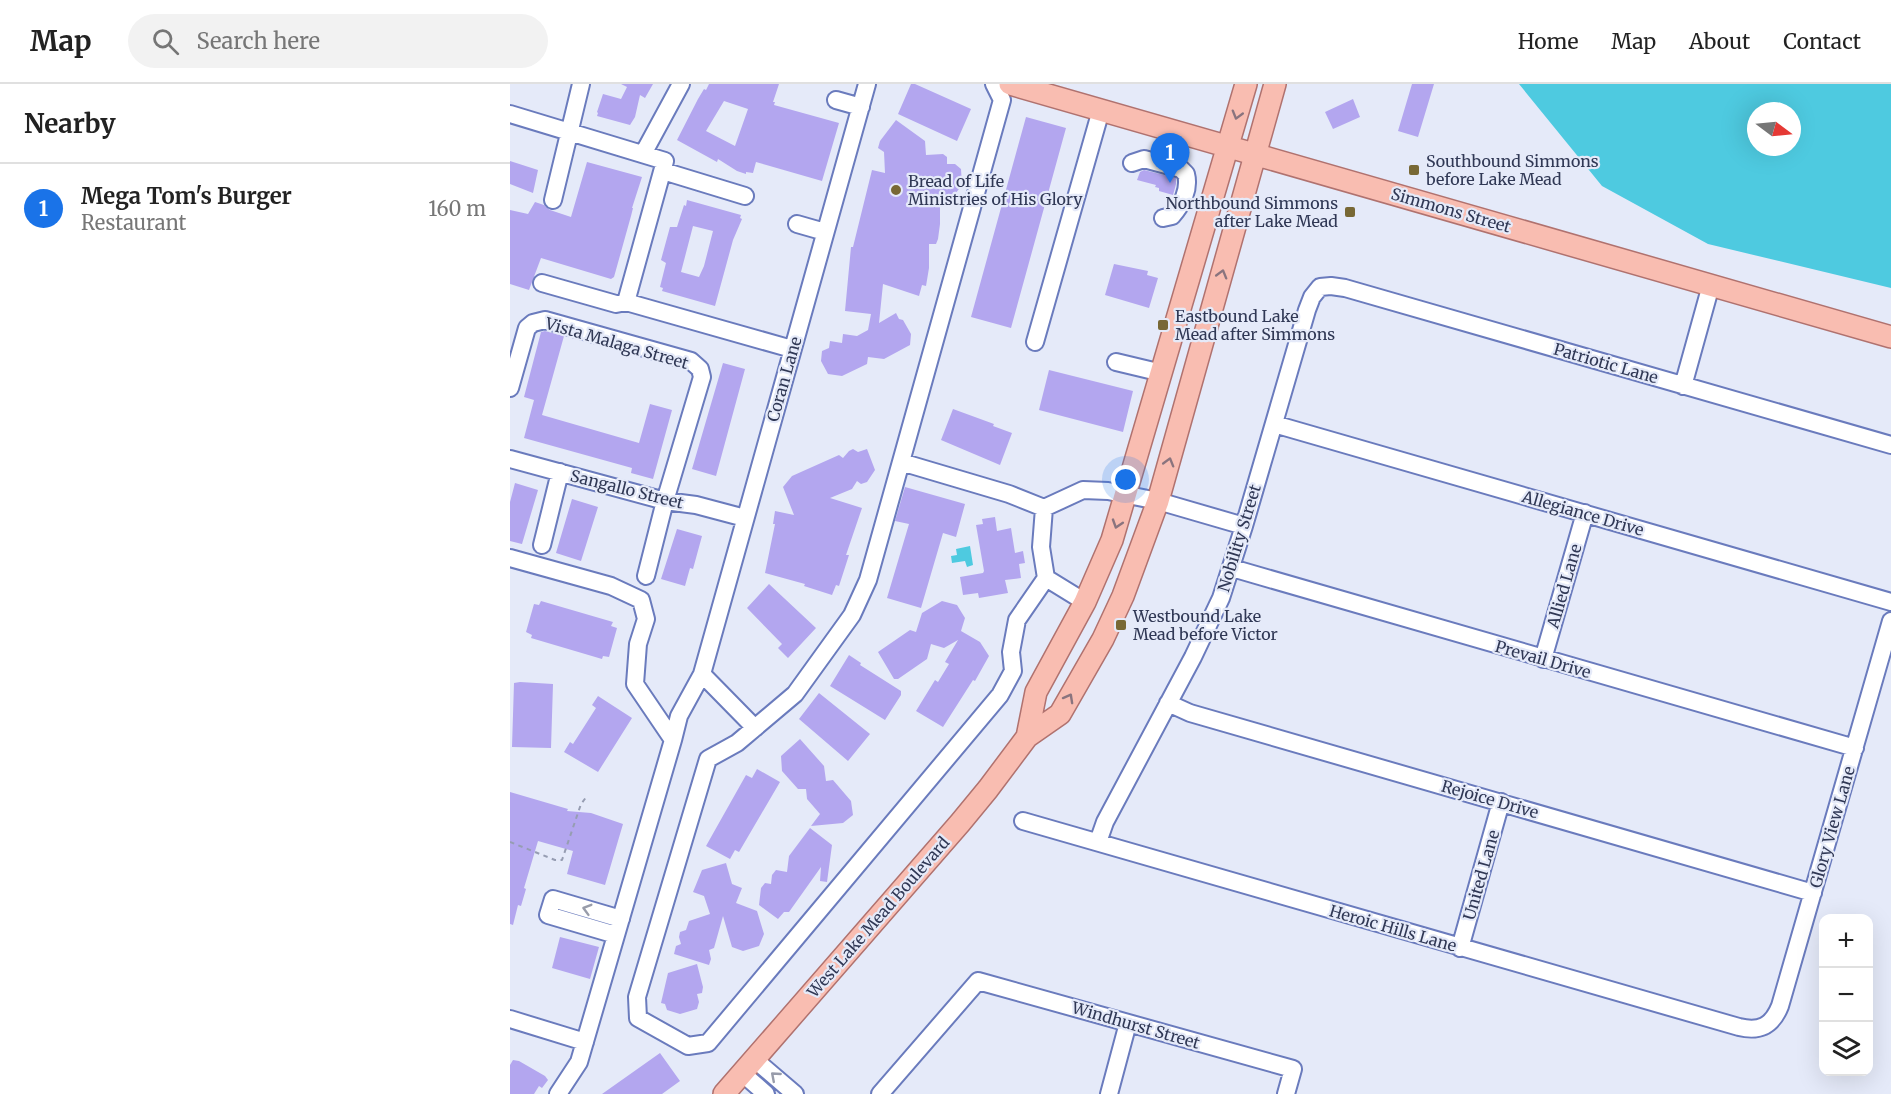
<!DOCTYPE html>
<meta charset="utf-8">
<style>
:root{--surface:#fff;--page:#f2f2f2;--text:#222;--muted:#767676;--line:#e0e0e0;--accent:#1a73e8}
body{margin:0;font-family:Merriweather,serif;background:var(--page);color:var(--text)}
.controls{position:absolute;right:18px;bottom:18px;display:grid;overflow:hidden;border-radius:12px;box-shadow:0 6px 24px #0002}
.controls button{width:54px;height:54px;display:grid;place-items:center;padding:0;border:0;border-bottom:2px solid var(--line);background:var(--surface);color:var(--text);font:30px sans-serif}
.compass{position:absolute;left:1237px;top:18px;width:54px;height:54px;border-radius:50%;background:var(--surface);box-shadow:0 6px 24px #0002;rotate:106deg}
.you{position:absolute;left:616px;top:396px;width:21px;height:21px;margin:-15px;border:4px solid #fff;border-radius:50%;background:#1a73e8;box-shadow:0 0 0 9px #1a73e833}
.badge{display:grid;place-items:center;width:39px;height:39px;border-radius:50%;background:var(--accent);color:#fff;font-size:20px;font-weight:700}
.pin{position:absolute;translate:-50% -50px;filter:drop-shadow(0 2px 3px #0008)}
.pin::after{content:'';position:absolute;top:32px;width:21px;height:18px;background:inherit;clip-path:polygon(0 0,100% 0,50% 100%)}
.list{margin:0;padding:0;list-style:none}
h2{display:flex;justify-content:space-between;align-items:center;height:78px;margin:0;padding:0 24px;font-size:26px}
h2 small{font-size:20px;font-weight:400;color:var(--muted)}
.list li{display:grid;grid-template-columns:39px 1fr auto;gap:18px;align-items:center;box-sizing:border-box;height:90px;padding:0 24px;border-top:2px solid var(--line)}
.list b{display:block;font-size:22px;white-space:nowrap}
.list p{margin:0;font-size:20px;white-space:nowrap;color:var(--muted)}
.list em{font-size:20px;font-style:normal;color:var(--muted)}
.icon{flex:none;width:33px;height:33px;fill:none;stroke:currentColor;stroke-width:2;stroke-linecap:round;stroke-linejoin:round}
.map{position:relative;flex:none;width:1381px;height:1010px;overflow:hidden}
header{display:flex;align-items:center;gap:36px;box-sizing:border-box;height:84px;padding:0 30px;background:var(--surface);border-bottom:2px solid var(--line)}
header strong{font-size:28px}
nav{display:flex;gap:33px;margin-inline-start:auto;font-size:21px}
.search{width:420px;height:54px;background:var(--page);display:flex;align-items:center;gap:15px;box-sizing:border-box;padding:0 21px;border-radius:33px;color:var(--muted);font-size:22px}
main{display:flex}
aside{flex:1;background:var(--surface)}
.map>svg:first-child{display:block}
</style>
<header>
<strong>Map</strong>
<div class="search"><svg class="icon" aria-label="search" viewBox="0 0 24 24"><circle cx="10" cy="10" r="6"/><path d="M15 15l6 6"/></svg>Search here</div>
<nav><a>Home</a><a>Map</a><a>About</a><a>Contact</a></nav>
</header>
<main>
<aside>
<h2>Nearby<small></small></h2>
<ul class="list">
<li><span class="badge">1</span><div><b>Mega Tom's Burger</b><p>Restaurant</p></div><em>160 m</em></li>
</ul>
</aside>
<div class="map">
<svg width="1381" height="1010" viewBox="0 0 1381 1010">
<rect width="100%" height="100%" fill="#e5eaf9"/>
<path fill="#4ecae0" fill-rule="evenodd" d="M1009,0h372v204l-183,-44 -106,-58zM1246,27h36v36h-36z
M460,462l3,19 -6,2 -2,-6 -13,2 -1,-7 6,-1 -1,-6z"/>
<path fill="#b3a6ef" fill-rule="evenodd" d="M111,0h32l-8,14 -5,-3 -5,22 -5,8 -33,-9 1,-3 -1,-1 6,-18 18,5 6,-12z
M199,0h70l-6,18h2l-1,3 65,18 -17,58 -66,-19 -3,11 -7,-1v2l-9,-3 -19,-12 -1,3 -40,-22 21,-41 6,-10 2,1zM214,17l24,8 -13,37 -29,-15z
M401,0h4l56,25 -14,32 -59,-27z
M902,0h22l-16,53 -20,-6z
M843,15l7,18 -27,12 -8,-17z
M516,33l40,11 -55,200 -40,-11z
M386,36l29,21 1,14 17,-1 4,3v7h8l6,5 1,16 -10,13 -12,-4v30l-2,15 -2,5h-7v24l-3,18 -4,-1 -3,11 -36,-12 -4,39 17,-10 3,6 4,1 8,14 -1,11 -26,14 -16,-2 -1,7 -25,12 -14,-2 -7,-13 1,-10 7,-3 1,-7 12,2 1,-9 14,2 11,-6 3,-16 -26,-3 6,-64h2l19,-77 13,3 -1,-21 -6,-4 2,-7z
M0,77l28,9 -5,23 -23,-9z
M77,78l55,15 -10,31h1l-2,8 -17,61 -3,2 -70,-21 -12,32 -19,-6v-74l18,4 7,-12 9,3 6,5 21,7z
M634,86l32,8v6l-3,11 -14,-4v-3l-4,-1 1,-2 -19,-5 3,-8z
M177,116l54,15 -1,3 2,1 -9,21 -18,66 -53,-15 1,-3 -3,-1 6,-24 -5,-3 9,-33h7l7,-22 2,1zM183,142l20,5 -9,35 -5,11 -18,-5z
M604,180l34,7 -1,4 11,3 -9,30 -44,-13z
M35,247l19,5 -22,79 97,28 11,-39 22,6 -19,69 -22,-6 1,-5 -108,-30 10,-38 -10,-3 17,-65z
M213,279l22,6 -29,107 -24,-7z
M539,286l84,21 -10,41 -84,-22z
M443,325l41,15 -1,2 19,7 -12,32 -59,-25z
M343,365l5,3 9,-3 8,21 -8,12 -6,2 -4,-3 -5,8 -22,9 32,10 -16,47h3l-10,31 -3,-1 -4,10 -28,-9 1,-2 -40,-11 10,-49h-2l2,-13 19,4 -11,-28 9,-11 47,-21 4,3 6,-7z
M5,399l23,7 -16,54 -12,-3v-39z
M395,403l60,17 -9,33 -13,-4 -22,75 -34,-10 22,-74 -14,-3z
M62,415l26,8 -17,54 -25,-8z
M485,433l2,14 14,-3 4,25 8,-2 2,12 -6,1 2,14 -16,2 3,13 -29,5 -1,-5 -15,2 -3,-18 23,-4 1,-2 -8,-46 7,-1 -1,-5z
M167,445l25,7 -9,33 -3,-1 -5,18 -24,-7z
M259,500l47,44 -28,30 -10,-10 4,-4 -35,-36z
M31,517l72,21 -2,4 6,2 -8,29 -6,-1 -1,3 -71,-21 1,-3 -6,-3 8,-28 5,1z
M432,517l15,4 8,13 -4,13 19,11 9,14 -14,25 -2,-1 -30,47 -27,-16 19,-31 3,2 11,-18 -4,-2 13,-22 -14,8 -13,-4 -4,15 -29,20h-4l-16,-27 32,-22 6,2 6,-19z
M339,571l12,8 -1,2 41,26v4l-16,25 -55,-34z
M10,598l33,2 -2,64 -39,-1 2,-64z
M309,609l51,41 -22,27 -49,-42z
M88,612l34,22 -34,54 -34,-20 6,-10 3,2 23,-36 -4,-3z
M290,655l24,27 2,15 7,-1 18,21 2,14 -10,8 -32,3 9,-12 -13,-15 -1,-10h-8l-16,-18 -1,-15z
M247,685l23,13 -41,70 -4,-2 -5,9 -24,-13 40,-71 6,3z
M0,708l58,17 -1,2 24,2 32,11 -18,61 -38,-11 6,-23 -35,-10 -14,47 2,1 -5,17 -3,-1 -5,20 -3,-1z
M300,744l22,17 -5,37 -7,-1 1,-14 -32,45h-5l-6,7 -19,-14 2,-17 4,-5 6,1 1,-9 4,-5 11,2 2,-16z
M216,779l6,21 10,4 -6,15 21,8 7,23 -5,12 -16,5 -11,-4 -9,-31 -9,32 -5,2 2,9 -2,6 -35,-11 2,-8 5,-2 -2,-7 1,-5 6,-2 3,-9 21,-7 -6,-18 -11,-4 9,-22z
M50,853l39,10 -9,32 -38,-11z
M187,880l6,23 -1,6 -5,1 2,8 -2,7 -17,5 -13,-4 -2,-6 -4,-1 7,-30z
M150,969l20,28 -18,13h-60z
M3,976l6,1 26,15 3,4 -6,8 -3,-2 -5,8h-24v-29z"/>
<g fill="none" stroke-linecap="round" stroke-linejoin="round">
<g stroke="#6a7bbd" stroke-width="20">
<path id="minor" d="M484,0l8,16 -134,480 -16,35 -57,79 -58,49 -29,16 -71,238 1,21 50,28 20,-3 292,-348 13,-24 -2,-19 6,-32 29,-42 39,24
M326,16l25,7
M0,30l155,47 -39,141
M133,70l38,-70
M622,79l12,-4 37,10 5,5c4,15 -4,31 -14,42l-9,2
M153,87l82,25
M43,116l28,-116
M287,140l28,8
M32,199l74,21 10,-2 166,47
M525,258l66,-232
M606,278l46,11
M1173,302l28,-101
M0,304l17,-60 6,-5 12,-3 146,41 9,8 2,8 -37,124 -19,75
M764,340l617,178
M0,375l155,42 31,4 49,13
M391,378l108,32 35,14 39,-18 25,1 50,10 86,25
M534,424l-3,39 5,31
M32,461l18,-73
M0,474l101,28 30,14 5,19 -8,25 -3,40 38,56 -94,322 -21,32
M722,484l623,180
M1033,575l42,-146
M192,590l53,54
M658,619l22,10 623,180
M163,656l6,-24 23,-42 165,-590
M513,737l716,206c21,5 33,-1 41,-21l111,-385
M588,758l7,-20 88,-165 28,-59 23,-72 63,-216 5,-13 8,-10 11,-1 14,2 546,157
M106,851l-68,-20 5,-16 68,20
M950,864l41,-146
M0,935l75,23
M244,975l41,35
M232,989l24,21
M370,1010l98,-113 315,88 -7,25
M599,1010l19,-71"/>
</g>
<g stroke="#b0726f" stroke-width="24">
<path id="major" d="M500,0l881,253
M517,653l9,-45 49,-90 27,-62 134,-456
M214,1010l236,-271 28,-34 39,-52 33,-23 43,-75 20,-43 35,-95 117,-417"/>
</g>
<path stroke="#969db2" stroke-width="2" stroke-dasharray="4.5 4.5" stroke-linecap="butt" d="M0,758l45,18h7l19,-56 6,-8"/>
<use href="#minor" stroke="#fff" stroke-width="16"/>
<use href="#major" stroke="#f9bdb1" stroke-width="21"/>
</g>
<defs><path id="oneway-chevron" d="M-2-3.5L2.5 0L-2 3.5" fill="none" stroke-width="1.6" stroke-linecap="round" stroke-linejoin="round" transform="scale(1.5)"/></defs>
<g stroke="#8a747e">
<use href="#oneway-chevron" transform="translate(727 31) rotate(106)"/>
<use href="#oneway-chevron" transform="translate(712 190) rotate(-74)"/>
<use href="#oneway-chevron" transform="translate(659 378) rotate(-74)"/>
<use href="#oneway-chevron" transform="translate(607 440) rotate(108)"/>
<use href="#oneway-chevron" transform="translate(559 614) rotate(-61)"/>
</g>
<g stroke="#989caa">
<use href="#oneway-chevron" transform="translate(77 825) rotate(-164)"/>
<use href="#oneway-chevron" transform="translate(265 992) rotate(-139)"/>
</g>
<g fill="#786835" stroke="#e5eaf9" stroke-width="2">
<rect x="898" y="80" width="12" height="12" rx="3"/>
<circle cx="386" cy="106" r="6"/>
<rect x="834" y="122" width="12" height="12" rx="3"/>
<rect x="647" y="235" width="12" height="12" rx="3"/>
<rect x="605" y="535" width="12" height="12" rx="3"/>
</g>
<g text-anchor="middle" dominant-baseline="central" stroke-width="4.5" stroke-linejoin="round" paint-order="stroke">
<g font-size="16" fill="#303855" stroke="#e5eaf9" text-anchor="start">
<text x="916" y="77">Southbound Simmons<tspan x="916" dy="18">before Lake Mead</tspan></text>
<text x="398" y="97">Bread of Life<tspan x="398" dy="18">Ministries of His Glory</tspan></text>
<text x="828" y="119" text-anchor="end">Northbound Simmons<tspan x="828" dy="18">after Lake Mead</tspan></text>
<text x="665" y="232">Eastbound Lake<tspan x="665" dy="18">Mead after Simmons</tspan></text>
<text x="623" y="532">Westbound Lake<tspan x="623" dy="18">Mead before Victor</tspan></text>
</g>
<g font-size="16" fill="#303855" stroke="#e5eaf9">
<text transform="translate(941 126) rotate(16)">Simmons Street</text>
<text transform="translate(107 259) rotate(16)">Vista Malaga Street</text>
<text transform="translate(1096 279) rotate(16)">Patriotic Lane</text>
<text transform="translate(274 295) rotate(-74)">Coran Lane</text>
<text transform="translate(117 405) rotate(14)">Sangallo Street</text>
<text transform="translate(1073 429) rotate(16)">Allegiance Drive</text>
<text transform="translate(729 454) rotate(-73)">Nobility Street</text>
<text transform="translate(1054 502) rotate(-74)">Allied Lane</text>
<text transform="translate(1033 575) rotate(16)">Prevail Drive</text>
<text transform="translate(980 715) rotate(16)">Rejoice Drive</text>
<text transform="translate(1322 743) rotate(-74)">Glory View Lane</text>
<text transform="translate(971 791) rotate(-74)">United Lane</text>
<text transform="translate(368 833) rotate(-49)">West Lake Mead Boulevard</text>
<text transform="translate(883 844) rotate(16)">Heroic Hills Lane</text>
<text transform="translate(626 941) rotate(16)">Windhurst Street</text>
</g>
</g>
</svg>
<div class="controls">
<button>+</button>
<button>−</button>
<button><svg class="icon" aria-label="layers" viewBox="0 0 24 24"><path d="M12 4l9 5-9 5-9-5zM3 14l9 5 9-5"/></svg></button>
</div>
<svg class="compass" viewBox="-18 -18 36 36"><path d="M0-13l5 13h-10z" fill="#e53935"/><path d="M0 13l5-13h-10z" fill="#767676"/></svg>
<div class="you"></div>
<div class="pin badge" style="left:660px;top:99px">1</div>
</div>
</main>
